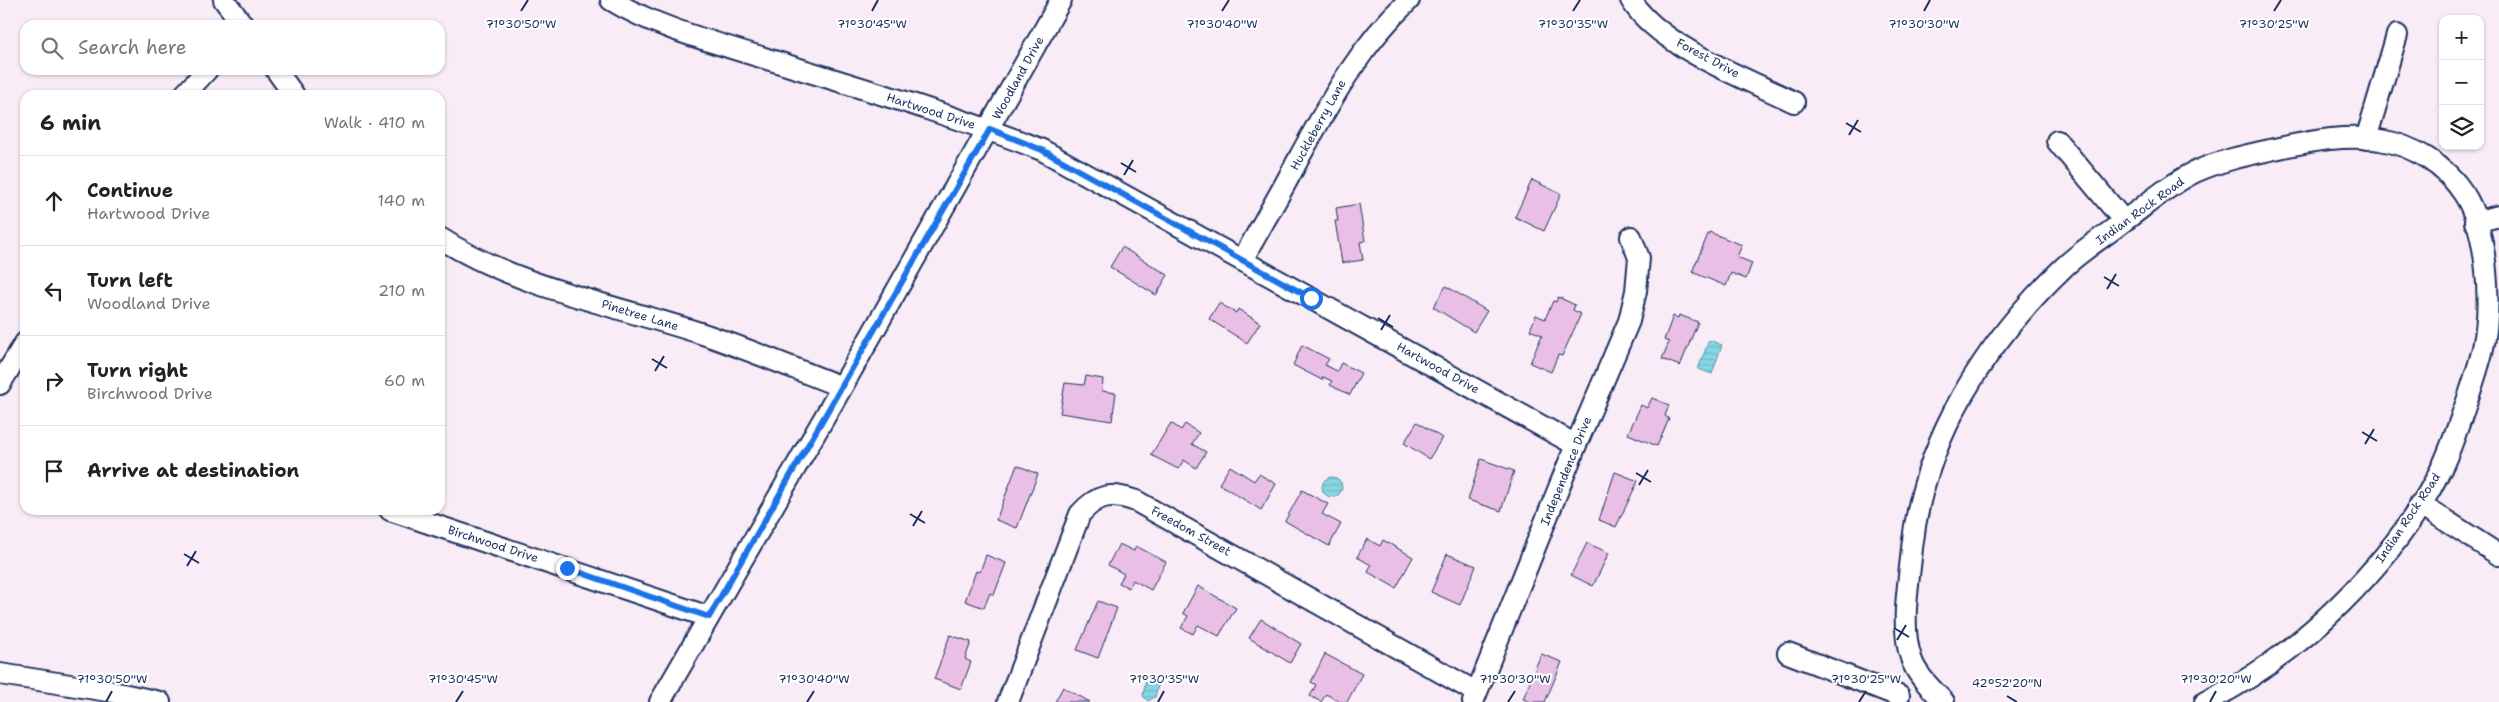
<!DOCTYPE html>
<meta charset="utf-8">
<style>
:root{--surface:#fff;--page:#f2f2f2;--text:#222;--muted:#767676;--line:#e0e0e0}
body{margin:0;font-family:"Shantell Sans",sans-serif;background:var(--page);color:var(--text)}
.controls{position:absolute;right:15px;top:15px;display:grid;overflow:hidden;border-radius:10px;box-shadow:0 1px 4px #0004}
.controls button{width:45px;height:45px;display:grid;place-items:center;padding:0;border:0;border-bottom:1px solid var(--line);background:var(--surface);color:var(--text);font:25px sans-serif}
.stop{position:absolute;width:15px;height:15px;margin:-11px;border:4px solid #1a73e8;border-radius:50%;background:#fff}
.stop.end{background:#1a73e8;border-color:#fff;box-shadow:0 1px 5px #0008}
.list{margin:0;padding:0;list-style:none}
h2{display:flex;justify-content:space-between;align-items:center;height:65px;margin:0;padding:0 20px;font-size:21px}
h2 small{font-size:16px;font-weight:400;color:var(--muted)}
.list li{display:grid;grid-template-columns:32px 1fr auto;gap:15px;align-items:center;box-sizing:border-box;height:90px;padding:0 20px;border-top:1px solid var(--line)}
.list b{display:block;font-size:19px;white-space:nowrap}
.list p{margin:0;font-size:16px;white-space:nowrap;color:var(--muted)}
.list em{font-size:16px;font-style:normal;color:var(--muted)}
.icon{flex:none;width:28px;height:28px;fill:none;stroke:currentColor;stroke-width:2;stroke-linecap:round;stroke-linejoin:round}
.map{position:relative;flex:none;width:2499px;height:702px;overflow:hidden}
.search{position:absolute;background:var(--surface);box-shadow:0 1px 4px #0004;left:20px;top:20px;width:425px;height:55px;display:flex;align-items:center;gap:12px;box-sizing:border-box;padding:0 18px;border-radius:15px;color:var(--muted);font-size:19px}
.panel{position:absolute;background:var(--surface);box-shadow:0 1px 4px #0004;left:20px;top:90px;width:425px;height:425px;border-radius:15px}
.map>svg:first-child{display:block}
</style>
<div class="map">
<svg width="2499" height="702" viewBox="0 0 2499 702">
<defs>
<pattern id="water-rules" width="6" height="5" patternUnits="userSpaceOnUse" patternTransform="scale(1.25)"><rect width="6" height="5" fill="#86d6e2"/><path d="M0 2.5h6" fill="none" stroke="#73b8c4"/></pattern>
</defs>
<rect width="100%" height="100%" fill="#f9ecf7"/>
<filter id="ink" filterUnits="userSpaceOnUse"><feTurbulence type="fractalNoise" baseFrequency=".02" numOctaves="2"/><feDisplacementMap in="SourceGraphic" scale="10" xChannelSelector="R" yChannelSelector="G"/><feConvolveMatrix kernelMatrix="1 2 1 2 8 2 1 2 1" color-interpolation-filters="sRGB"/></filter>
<g filter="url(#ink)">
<path fill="url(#water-rules)" stroke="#5b93ad" d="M1709,340l13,5 -10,29 -14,-5z
M1322 487a10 10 0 1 1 20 0a10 10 0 1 1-20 0Z
M1153,676l6,6 -4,15 -7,4 -5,-5 3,-17z"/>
<path fill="#eabfe5" stroke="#1b2f5e" d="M1532,180l29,14 -17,37 -29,-14z
M1359,204l6,37 -5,1 3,18 -21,3 -7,-42h3l-2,-13z
M1709,232l33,13 -5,12 15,6 -6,16 -15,-6 -5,13 -34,-14z
M1122,247l46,28 -12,20 -46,-28z
M1446,286l41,25 -13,21 -41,-25z
M1558,297l17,8 -2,5 8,4 -19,42 -4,-1 -7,17 -21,-9 12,-28 -12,-5 6,-15 9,4 8,-18 3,1z
M1219,303l17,10 2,-4 22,14 -13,20 -38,-24z
M1679,315l19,7 -18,44 -18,-7 7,-17 -5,-2 9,-24 5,2z
M1302,345l27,14 -4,6 12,6 4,-8 20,10 -11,22 -20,-10 2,-4 -9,-4 -1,3 -29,-15z
M1086,376l17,3 -1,12 14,2 -4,28 -52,-8 5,-30 19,2z
M1652,398l17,7 -4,11 4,3 -12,27 -29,-12 13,-29 6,3z
M1417,422l25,16 -13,21 -25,-16z
M1171,423l10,7 4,-6 14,9 -7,11 14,8 -10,16 -12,-8 -6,9 -27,-14z
M1481,459l33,12 -13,40 -33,-11z
M1017,465l21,9 -21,54 -21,-8z
M1230,466l24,15 5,-7 17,10 -15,26 -42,-26z
M1615,472l23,9 -22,46 -17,-7z
M1302,490l26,14 -6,10 19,10 -12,22 -44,-25z
M1367,539l13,7 3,-6 30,17 -17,31 -28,-16 3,-7 -14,-8z
M1587,543l22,10 -16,33 -22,-11z
M1119,544l15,7 2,-5 30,16 -15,28 -18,-10 -4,8 -10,-5 5,-9 -16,-9z
M1447,554l29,12 -16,39 -29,-13z
M986,555l20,8 -12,32 -4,-2 -6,15 -19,-7 11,-30 4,1z
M1198,586l38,22 -17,28 -21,-11 -5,9 -12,-6 7,-12 -5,-3z
M1098,601l19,7 -19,50 -21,-8z
M1261,619l40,25 -11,19 -41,-25z
M950,635l21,7 -6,17 6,3 -10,27 -27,-10z
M1325,654l37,20 -15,28h-7l-14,-8 -5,8 -11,-6 6,-11 -5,-3z
M1541,654l21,8 -17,40h-14l-8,-3z
M1063,687l27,15h-35z"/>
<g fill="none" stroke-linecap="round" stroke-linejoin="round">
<g stroke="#1b2f5e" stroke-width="24">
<path id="minor" d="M224,0l19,25
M611,0c46,28 102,42 153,58 93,29 187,56 278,92l534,295
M1631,0c27,46 116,79 163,102
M276,70l18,25
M184,95l23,-25
M2366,139l31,-104
M2057,141l67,80
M2475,222l24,-6
M440,238c74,48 177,68 260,95 48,16 95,36 142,54
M1242,260c20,-35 40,-69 58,-104 32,-58 60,-110 109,-156
M0,384l25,-41
M2420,504l79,51
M390,510l319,107
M1788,653l111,43
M0,674l108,17 52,11
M660,702l182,-315 219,-387
M1008,702l72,-188c18,-20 31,-22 56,-13l340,191
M1473,702l103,-257 53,-124 7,-30 3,-33 -8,-21
M1944,702c-12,-13 -28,-27 -33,-44 -11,-33 -2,-75 1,-110 11,-108 73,-205 150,-279 18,-18 42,-32 62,-48 22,-16 46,-37 71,-49 26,-12 57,-18 84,-24 32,-7 69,-14 101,-8 33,5 66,26 84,54 24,37 28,112 19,154 -4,18 -10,35 -16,53 -8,22 -15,45 -25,66 -45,93 -144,191 -237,235"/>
</g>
<use href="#minor" stroke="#fff" stroke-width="20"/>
</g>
</g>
<g fill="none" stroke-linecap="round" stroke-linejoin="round" filter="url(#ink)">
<path stroke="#1a73e8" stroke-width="6" d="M567,568l142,49 281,-488 52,21 269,148"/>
</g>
<path fill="none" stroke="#1b2f5e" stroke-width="2" d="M521,11l7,-11M872,11l6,-11M1222,11l7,-11M1573,11l7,-11M1924,11l6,-11M2274,11l7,-11M1846,123l15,9M1849,135l9,-15M1121,163l15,9M1124,175l9,-15M2104,277l15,9M2107,289l9,-15M1378,318l15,9M1381,330l9,-15M652,359l15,9M655,371l9,-15M2362,432l15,9M2365,444l9,-15M1636,473l15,9M1639,485l9,-15M910,514l15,9M913,526l9,-15M184,554l15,9M187,566l9,-15M1894,628l15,9M1897,640l9,-15M2007,696l10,6M106,702l6,-11M456,702l7,-11M807,702l7,-11M1158,702l6,-11M1508,702l7,-11M1859,702l7,-11M2210,702l6,-11"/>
<g text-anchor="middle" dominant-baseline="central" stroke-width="4" stroke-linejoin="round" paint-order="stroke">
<g font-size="12" fill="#1b2f5e" stroke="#fff">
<text transform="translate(1708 58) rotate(28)">Forest Drive</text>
<text transform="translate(1018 78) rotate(-61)">Woodland Drive</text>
<text transform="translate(931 111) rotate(18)">Hartwood Drive</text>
<text transform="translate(1318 125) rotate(-61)">Huckleberry Lane</text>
<text transform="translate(2140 211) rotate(-36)">Indian Rock Road</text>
<text transform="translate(640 315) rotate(17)">Pinetree Lane</text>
<text transform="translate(1438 368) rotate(29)">Hartwood Drive</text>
<text transform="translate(1566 471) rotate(-68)">Independence Drive</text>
<text transform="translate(2408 518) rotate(-56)">Indian Rock Road</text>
<text transform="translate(1191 531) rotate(29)">Freedom Street</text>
<text transform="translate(493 544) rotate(18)">Birchwood Drive</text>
</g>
</g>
<g font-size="12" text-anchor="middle" fill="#1b2f5e" stroke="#fff" stroke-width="4" stroke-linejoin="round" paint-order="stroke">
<text x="521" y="28">71°30'50"W</text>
<text x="872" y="28">71°30'45"W</text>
<text x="1222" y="28">71°30'40"W</text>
<text x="1573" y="28">71°30'35"W</text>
<text x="1924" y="28">71°30'30"W</text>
<text x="2274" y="28">71°30'25"W</text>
<text x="112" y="683">71°30'50"W</text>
<text x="463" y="683">71°30'45"W</text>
<text x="814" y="683">71°30'40"W</text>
<text x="1164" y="683">71°30'35"W</text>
<text x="1515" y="683">71°30'30"W</text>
<text x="1866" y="683">71°30'25"W</text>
<text x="2216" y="683">71°30'20"W</text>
<text x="2007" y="687">42°52'20"N</text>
</g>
</svg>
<div class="controls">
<button>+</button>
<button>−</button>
<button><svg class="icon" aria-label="layers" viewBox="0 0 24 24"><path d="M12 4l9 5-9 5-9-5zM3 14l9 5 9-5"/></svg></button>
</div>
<div class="stop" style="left:1311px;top:298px"></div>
<div class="stop end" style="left:567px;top:568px"></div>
<div class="search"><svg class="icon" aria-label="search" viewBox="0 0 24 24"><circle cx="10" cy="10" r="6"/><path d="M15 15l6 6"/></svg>Search here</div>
<section class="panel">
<h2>6 min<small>Walk · 410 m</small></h2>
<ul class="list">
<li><svg class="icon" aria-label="ahead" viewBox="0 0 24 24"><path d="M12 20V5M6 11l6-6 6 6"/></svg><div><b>Continue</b><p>Hartwood Drive</p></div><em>140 m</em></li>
<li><svg class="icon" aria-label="left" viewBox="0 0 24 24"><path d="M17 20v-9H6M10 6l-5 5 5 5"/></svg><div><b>Turn left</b><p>Woodland Drive</p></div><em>210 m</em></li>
<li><svg class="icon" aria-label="right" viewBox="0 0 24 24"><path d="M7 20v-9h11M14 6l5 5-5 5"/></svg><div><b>Turn right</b><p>Birchwood Drive</p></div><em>60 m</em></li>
<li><svg class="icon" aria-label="arrive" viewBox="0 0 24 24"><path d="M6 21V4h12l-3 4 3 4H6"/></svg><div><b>Arrive at destination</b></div></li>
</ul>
</section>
</div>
